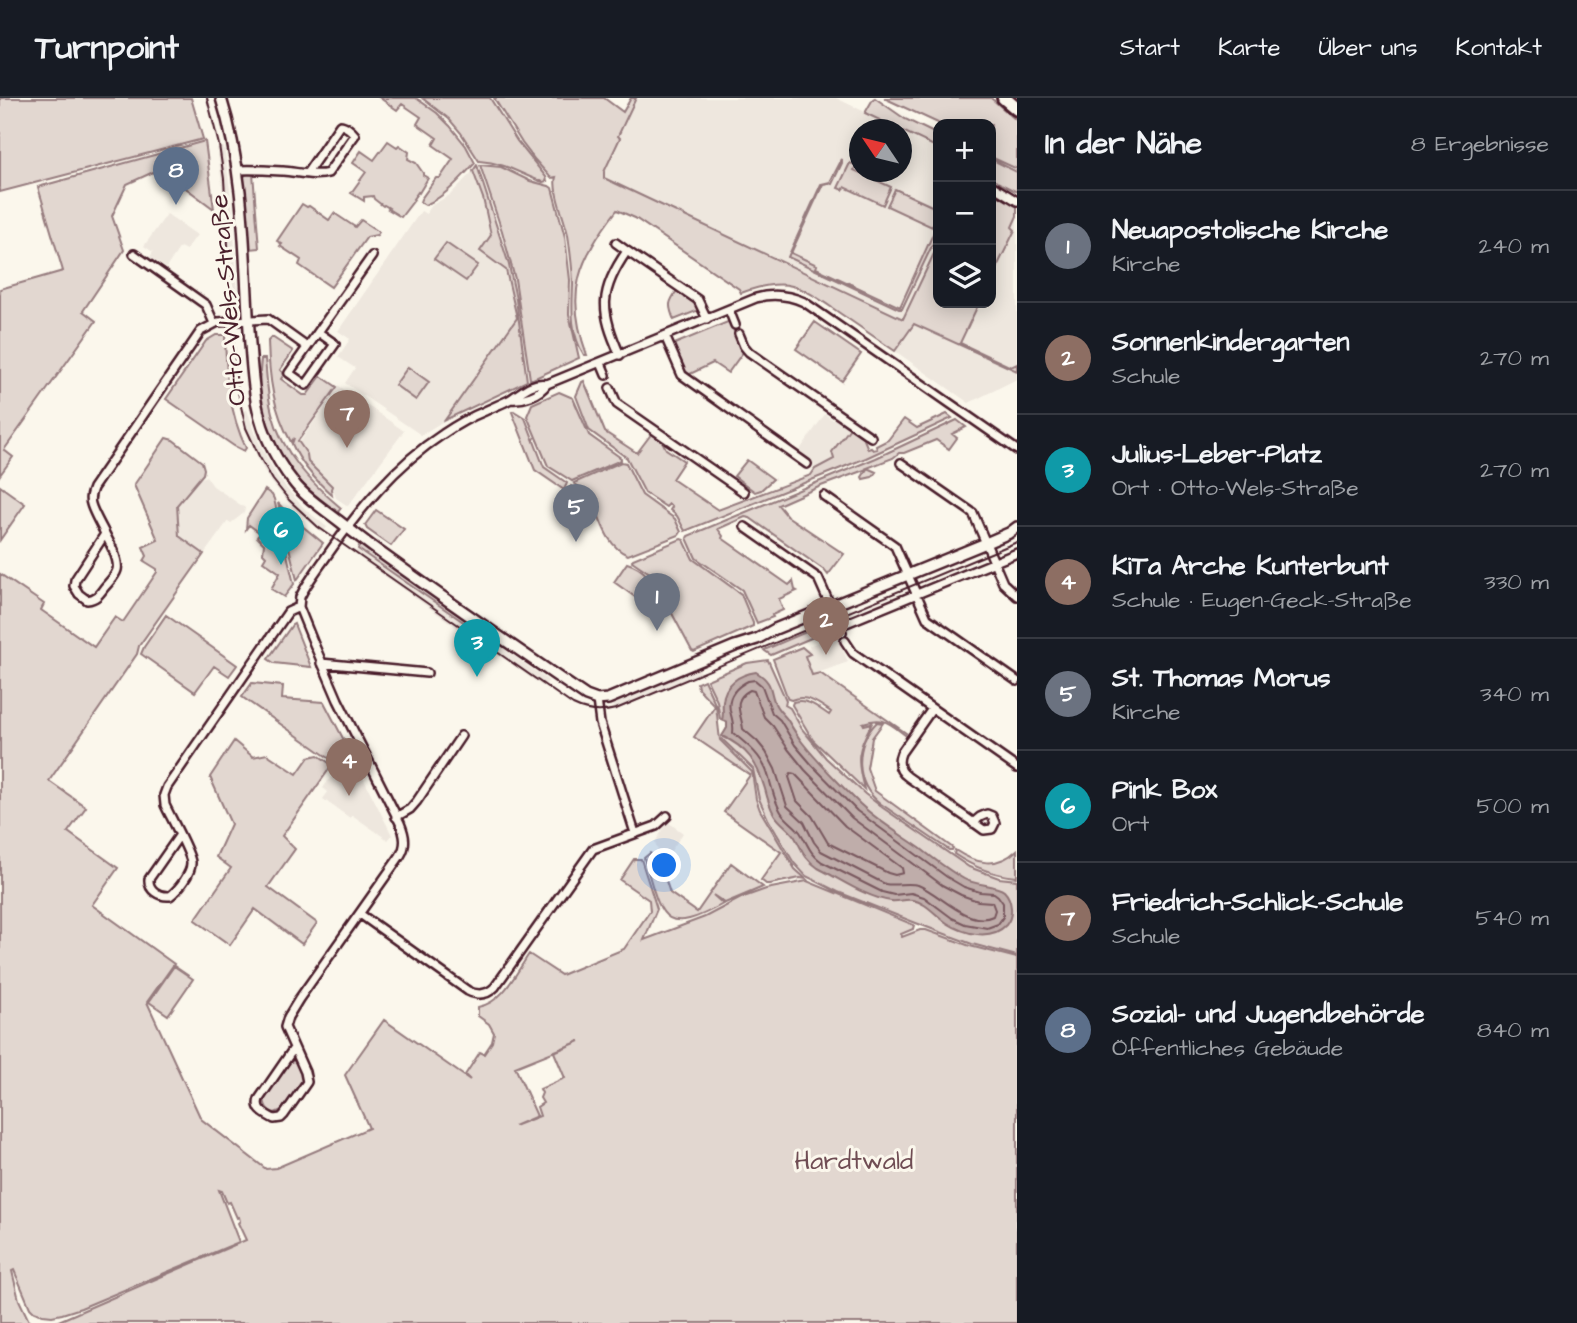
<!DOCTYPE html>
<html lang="de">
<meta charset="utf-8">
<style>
:root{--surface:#171b24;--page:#20242c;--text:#f1f3f6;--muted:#9ea1a6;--line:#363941;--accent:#2563eb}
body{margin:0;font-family:"Architects Daughter",sans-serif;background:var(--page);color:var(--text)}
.controls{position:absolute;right:21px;top:21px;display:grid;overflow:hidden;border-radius:14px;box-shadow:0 4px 18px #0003}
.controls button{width:63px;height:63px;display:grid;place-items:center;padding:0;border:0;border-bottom:2px solid var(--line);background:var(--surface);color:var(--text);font:35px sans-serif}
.compass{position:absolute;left:849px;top:21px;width:63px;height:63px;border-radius:50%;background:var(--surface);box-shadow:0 4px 18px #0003;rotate:305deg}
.you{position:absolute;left:665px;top:768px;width:24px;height:24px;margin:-18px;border:5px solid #fff;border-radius:50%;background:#1a73e8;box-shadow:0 0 0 10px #1a73e833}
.badge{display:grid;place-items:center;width:46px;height:46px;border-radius:50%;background:var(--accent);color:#fff;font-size:23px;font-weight:700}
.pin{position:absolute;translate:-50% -58px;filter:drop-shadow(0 2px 4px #0008)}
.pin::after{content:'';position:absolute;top:37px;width:24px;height:21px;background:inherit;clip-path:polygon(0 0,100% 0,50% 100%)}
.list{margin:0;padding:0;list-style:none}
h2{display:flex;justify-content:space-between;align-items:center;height:91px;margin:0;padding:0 28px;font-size:30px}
h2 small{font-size:23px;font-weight:400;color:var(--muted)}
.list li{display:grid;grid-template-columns:46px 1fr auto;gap:21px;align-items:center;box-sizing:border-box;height:112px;padding:0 28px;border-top:2px solid var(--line)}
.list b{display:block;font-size:26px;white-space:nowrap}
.list p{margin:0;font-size:23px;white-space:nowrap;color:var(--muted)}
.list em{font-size:23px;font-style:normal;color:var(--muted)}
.icon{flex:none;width:38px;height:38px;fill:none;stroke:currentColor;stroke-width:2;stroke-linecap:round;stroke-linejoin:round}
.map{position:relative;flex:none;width:1017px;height:1225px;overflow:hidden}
header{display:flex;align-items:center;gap:42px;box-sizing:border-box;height:98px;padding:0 35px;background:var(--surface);border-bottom:2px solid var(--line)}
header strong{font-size:33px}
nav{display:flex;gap:38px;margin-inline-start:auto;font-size:24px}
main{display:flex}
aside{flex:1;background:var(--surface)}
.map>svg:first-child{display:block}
</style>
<header>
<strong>Turnpoint</strong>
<nav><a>Start</a><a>Karte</a><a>Über uns</a><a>Kontakt</a></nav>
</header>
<main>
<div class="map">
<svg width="1017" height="1225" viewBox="0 0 1017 1225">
<rect width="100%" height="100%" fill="#fbf7ec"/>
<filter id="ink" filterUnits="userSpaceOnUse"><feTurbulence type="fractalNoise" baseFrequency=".0143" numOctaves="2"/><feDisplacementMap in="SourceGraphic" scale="14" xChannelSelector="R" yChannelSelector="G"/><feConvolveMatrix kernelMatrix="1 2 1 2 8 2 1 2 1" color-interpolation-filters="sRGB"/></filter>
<g filter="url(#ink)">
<path fill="#eee7de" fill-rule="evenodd" d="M637,0h199l102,49v98l-34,74 -304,-142zM860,32h42v42h-42z
M224,49l9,66 5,101 -5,2h-4l-6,-124 -6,-44z
M473,73l10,27 8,37 -12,17 27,18 11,48 -72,102 -24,15 -76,-52 10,-15 -17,-11 12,-18 -12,-8 83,-120 5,3 6,-9 18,-10z
M167,116l30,21 -11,15 -6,-3 -14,21 -16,-11 3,-5 -9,-6z
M1017,118v152l-3,2 3,1v8l-48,24 -74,-52 19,-27 44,19 19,-40h14v-31z
M339,288l65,45 -56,75 -12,-8 -4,-12 -24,-24 -1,-8 -7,-12z
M247,312l10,28 18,35 12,16 19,21 21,17 -4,6 -31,-26 -24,-29 -8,-15 -15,-35 -4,-17z
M825,316l8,6 2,-2 15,10 -18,24 2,6 -20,11 -2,-9 -3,-2 -5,1 -7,-5z
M206,378l7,10 32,22 -1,5 -13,10 -3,-2 -24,33 -25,-18 -2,-31 23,-26z
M358,451l128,89 -5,7 -127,-91z
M836,536l12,28 -36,13 -7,-19 5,-2 -5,-4 5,-2 -1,-2z
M491,542l58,41 -7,5 -56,-40z
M699,570l2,6 -87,37 -2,-7z
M349,654h1l42,83 -4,5 -36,-25 -2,3 -27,-19 5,-7 -5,-4z
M668,724l15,11 -16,24 -9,-6 -3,-9z"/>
<path fill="#e2d7d0" stroke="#967b7e" stroke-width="2" fill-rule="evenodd" d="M0,0h191l12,41 -203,53z
M380,0h36l21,15 13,13 16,20 9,17c-16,17 -29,33 -50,42l-5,-3 1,-3 15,-21h4l13,-19 -20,-14 4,-7 -20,-14 4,-7 -19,-13 -5,6z
M422,0h68l27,43 29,36 1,4 -4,1c-24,-8 -36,-19 -64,-21l-18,-28 -12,-14z
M494,0h110l19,14 8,-14h5l-18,38 2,2 -16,34v6l299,141 35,-74v58h41l-19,40 51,24 6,-3v7l-103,-47 -19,27c-18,-12 -36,-25 -54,-37 -39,-27 -52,-39 -100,-21l-2,-4 -104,-71 -18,-8c-38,50 -53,82 -30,145h-3c-14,-22 -12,-46 -11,-70 0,-14 -3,-35 -5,-50 -3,-15 -16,-45 -12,-58l-5,1 -16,-18 -13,-17z
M875,0l30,21 33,16v13l-73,-35 8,-14z
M884,0h107l26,23v48l-26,-12v-33h-51z
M205,43l9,68 -54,-40 -33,15 -15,32 12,34 -41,61 13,10 -92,129 9,7 -13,18v-186l63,-18 -25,-84z
M388,43l9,6 2,-2 10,7 -1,7 8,4 7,10v2l5,3 -9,15 -1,-1 -5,7 1,1 -13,17 -13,-8 1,-1 -5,-3 -1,1 -9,-7 -1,-3 -9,1v4l-13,-8 15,-21 -13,-9 8,-12 13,9z
M842,61v4l-10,21 -3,-1 -6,1 -32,69 26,12 -1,3 84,39 38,-84v10l-36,76h-3l-111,-52 33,-73 9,-2z
M991,61l26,13v20l-26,-13z
M850,65l6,2 -2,5 37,17 -8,18 -38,-18 -2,3 -5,-2z
M477,67l32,100 7,34 11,82 -82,39 72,-102 -11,-48 -26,-19 11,-16 -8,-37 -10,-27z
M480,67l21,2 29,14 19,5 3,2 13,49 5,43 -1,34 10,44 -46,21h-3l-15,-100 -13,-48z
M248,74l5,1 6,75 -9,1 -8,-70z
M895,91l43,20v4l-6,14 -45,-21z
M997,97l20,10v11l-5,11 3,3 -24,49v-83z
M302,106l5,3 2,-1 20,14 5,-7 21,14 6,-7 18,12 -2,3 -10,2 -36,50 -32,-22 2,-5 -21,-14 2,-2 -5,-3z
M446,145l32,22 -12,16 -32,-22z
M678,191l18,13 3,8 -25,10c-6,-15 -6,-17 4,-31z
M730,223l13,31 -15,21 -15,-10 -27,13 -14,-31z
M815,224l46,32 -19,27 -46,-32z
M216,237h9c1,38 4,78 21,113l-2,3 -10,-5 -68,-47 40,-58z
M272,239l21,14 -13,19 4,4 -3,5 22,16h4l14,-19 16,11 -39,54 9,13 1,8 24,24 -1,3 1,6c-17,-15 -31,-31 -40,-51l2,-6 -3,4c-18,-32 -22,-65 -23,-101z
M261,261h4c2,18 2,36 7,54 10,40 38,69 69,95l-3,4c-35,-24 -54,-42 -69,-82 -5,-12 -9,-24 -10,-38 0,-11 1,-22 2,-33z
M408,269l21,15 -13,18 -21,-15z
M584,283l21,51 32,21 15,-20 9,6 5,10 18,12 -12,18 46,31 93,-35 4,-6 19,-10 -2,-7 18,-24 13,9 5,12 3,-1 2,2 4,-1 -1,-3 12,-6 16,-21 13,9 30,-14 5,4 -86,40 -181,73 -8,-15 -7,-6 2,-3 -3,-3 -3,3 -21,-14 -18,-35 -38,-28 -13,-34 6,-14z
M559,294l14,6 16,37 32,23v2l-49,21 -24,-15 -21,-50 5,-12z
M514,313l11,7 19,49 23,16 -3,7 -29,-20 -23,-58z
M957,322l9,7 -14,7 5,4 -8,11 -13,-9 -32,13h-5l-6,5 -26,10 9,4 -4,5 -9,2 -1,-2 5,-8 -46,17 -43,19 9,11 57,38 -16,21 -4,-5 -74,-52 -5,-1 -27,12 5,7 -1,2 67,47 4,-4 2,9 2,1 -18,8 4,11 -11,5 1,2 -16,6 -15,-33 -46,-32 -9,-20 1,-2 188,-78z
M166,340l7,2 29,22 2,7 -1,5 -26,31 2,31 25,18 -65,92 -2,8 -88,127 37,26 -18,25 50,36 -26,37 82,59 -27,38 54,117 65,50 10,-1 93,-40 -24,-53 39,-55 86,60 -5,-5 15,-23 4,2 8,-12 2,-9 -5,-9 -11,-8v-9c25,-4 38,-34 51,-53l32,21 63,-26 26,-38 -1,-11 -29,-20 14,-21h7l16,50 -13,31 61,-23 36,-19 25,-9 41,-8 107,44 -1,4 -12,5 1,3 18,-7h6l44,16 47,12v365h-963l192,-83 -8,-17 2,-2 -1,-4 -2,1 -7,-16 -3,1 -5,-12 -3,-1 20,52 -158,66 -19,6 -10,2 -9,-1 -9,-3 -4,-4 -16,-38 -2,1 7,29 11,23h-30v-749l44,30 -3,6 53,37 21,-30 8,5 34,-50v-3l-13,-8 3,-5 -4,-9 15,-7 -24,-55zM580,943l-26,11 11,26 -25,11 2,4 -2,5 3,5 -6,4 3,9 -26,10 23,-10 -22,-49z
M747,362l26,19 -12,11 -6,2 -21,-16z
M621,364l5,1 16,32 33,24 6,13 -2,3 -51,20c-21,-8 -27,-34 -35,-54l-4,-6 -15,-12z
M0,388l25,18 -25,36z
M571,388l18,12 5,14 -8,4 -25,-17z
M265,392l7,5 2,4 20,85 -10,13 -13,-8 9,-16 -17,-12 3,-5 -3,-3 1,-9 -7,-7 3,-4 -11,-8 -3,4 1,-11z
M278,405l11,12 34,28 -26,37z
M376,412l28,19 -13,17 -24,-17 -2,-4z
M681,441l3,1 9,19 48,35 12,29v3l-59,26 -2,-1 -41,-77 -19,-13 1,-2z
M360,446l129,89 -4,4 -127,-88z
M627,465c21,6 27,22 36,40l-7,9 -42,-30z
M166,517l71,50 -8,11 -15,-10 -19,26 -54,-38 3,-7z
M827,525l3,7 -59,25 -6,-4 -1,-1z
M294,526l17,43 -37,-4 -6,-4 24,-34z
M802,549l8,7 -5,2 7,19 8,-2 86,60 -1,2c-16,-12 -21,-19 -42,-12l1,2 8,-2c-15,27 -16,36 -8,66l-51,-49 -21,-35 1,-3c15,-4 24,5 36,13l2,-3c-13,-9 -24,-18 -40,-12l-3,-1 -15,-40z
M768,562l18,40 -1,5 5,3 12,21 24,29 39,36 18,14 86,59 30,11 18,2v76l-45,-12 -56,-21 -78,-31 -32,-16 -12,-13 -26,-44 -9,-20 -6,-30 -31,-30 5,-11v-6l-7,-3 -3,-18 -10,-21 40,-17z
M704,582l12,26 4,34 32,32 4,27 4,11 35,59 11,10 -6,-1 -30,6h-4l-5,-4 20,-28 -57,-40 26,-37 -56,-38 21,-31 -17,-18 -1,-5z
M252,585l31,3 -1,13 42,3 23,44 -12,16 -2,-1 -91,-64z
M877,624l6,1 -11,15 -5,30 8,23 78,57 -1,2h-3l-68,-46c-27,-20 -27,-59 -4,-82z
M234,643l19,16 14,-3 30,20 12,-17 9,-2 14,10 -50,71 13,13 -27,38 49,36 -15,21 -47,-35 -25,36 -35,-25 36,-52 -15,-11 15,-33 -21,-47z
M955,752c21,14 42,19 62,0v27c-24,-2 -44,-10 -63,-23z
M650,755l9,7 11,33 27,19 34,-49 32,24 -38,16 -12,-8 10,9c-64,36 -62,9 -79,-46z
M174,868l19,13 -25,36 -19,-13z
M295,963l8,13v6l-19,29 -9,4c-8,-2 -10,-7 -11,-15l25,-36z"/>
<path fill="#bfadaa" stroke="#907477" stroke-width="2" d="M756,574c20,12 12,21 21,35 3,5 7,8 10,12 5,8 9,15 15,23 17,22 38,42 58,62 18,17 40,30 60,44 14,11 28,22 44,31 11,6 33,6 40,12 8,8 10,25 2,34 -15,16 -42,9 -59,-2 -11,-7 -21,-21 -35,-23 -7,-1 -14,2 -21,1 -24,-3 -51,-22 -73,-33 -13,-9 -15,-16 -22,-29 -5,-10 -16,-15 -22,-25 -4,-7 -7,-17 -9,-25 -8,-26 -17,-41 -43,-53l5,-8v-6l-5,-2c2,-7 0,-11 1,-18 1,-18 17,-28 33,-30z"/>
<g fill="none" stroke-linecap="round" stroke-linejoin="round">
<path stroke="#79585e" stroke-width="2" d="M748,583l7,-1 7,6 10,27 8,7 15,25 17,20 45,46 90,66 17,10 16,5 14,1 4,3 5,7v14l-5,7 -11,4 -22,-4 -13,-6 -28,-21 -13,-4 -17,2 -12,-3 -60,-30c-13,-9 -14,-18 -22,-30 -6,-8 -14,-12 -19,-20 -7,-11 -9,-25 -13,-37 -6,-19 -20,-30 -35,-42 1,-9 0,-10 -2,-18 -5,-16 3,-27 17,-34z
M750,592l4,1 10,26 9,9 15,23 17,21 47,48 90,67 19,10 17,6 14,1 3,8 -2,6c-25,12 -52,-22 -75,-31 -10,-3 -22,1 -33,-1l-64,-33 -7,-9 -10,-20 -17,-16 -12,-37 -9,-17 -9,-11 -14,-12c-2,-17 -12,-29 7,-39z
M791,675l4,1 50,52 57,42 1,5 -8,2 -7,-2 -60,-30 -16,-27 -15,-15 -8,-24z"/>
<g stroke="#4a1f2b" stroke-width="12">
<path id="minor" d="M237,72c15,-1 30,0 46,1 14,1 32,6 45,2l27,-38c-3,-4 -10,-10 -15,-10l-33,48
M991,87l26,16
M616,145l11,8
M134,156l72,51 8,18
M729,212l6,15
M318,234l17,12 -29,41 -17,-12 83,-117
M739,236l5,12 5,6 122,85
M665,238l17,39 125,89
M620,257c-20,-44 -21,-64 7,-104l71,49 9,19
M601,265l5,12
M610,290l7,16 127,88
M511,301c13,1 28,-4 36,-15
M901,365l72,50 30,70 14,13
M824,398l71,50 32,72 90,63
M745,429l73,51 24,54
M105,436l-30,46 -1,6 5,8 8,6c9,-1 12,-5 17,-12 4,-5 11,-11 13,-18 4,-15 -22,-50 -26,-66 -2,-6 0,-11 2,-16l108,-157 17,-9 50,-3 39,28
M839,528l178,-73
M845,543l8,12 164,115
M321,565l106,10
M597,602l3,23 35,110
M932,611l-31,44c-4,10 -2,18 7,24l69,48 7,5 8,-1 3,-6 -3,-7 -5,-2 -7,3 -7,6
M396,719l14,-8 7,-8 44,-65
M179,738l-30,43c-1,11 10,18 21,17 8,-6 22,-23 21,-34 -1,-10 -21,-46 -26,-57l-1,-10 3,-8 121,-175 11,-5
M360,816l108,77c10,5 19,4 27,-4l98,-138 63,-23 11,-10
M294,950l-35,51c-4,11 6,15 15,20l7,-1 3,-3 23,-33 -2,-10 -20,-45 3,-10 11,-18 101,-143c7,-11 5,-21 0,-33l-62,-123 -24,-56 -15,-37 1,-10c7,-14 17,-27 26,-40 32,-46 69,-92 117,-123 13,-9 27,-17 42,-23 8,-4 16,-7 24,-11 12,-7 22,-19 38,-16l209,-86c17,-5 32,-3 48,4l213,148"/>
</g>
<g stroke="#4a1f2b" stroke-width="14">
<path id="tertiary" d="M221,0c30,94 21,193 33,289 4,36 18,69 41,97 12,15 29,25 44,37 14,11 28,22 42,32 68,49 136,96 205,143l11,4 11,-1 127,-53 22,-7 18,-10 211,-86 23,-10 8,-6"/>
</g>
<g stroke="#4a1f2b" stroke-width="18">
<path id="trunk" d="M1004,0l13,11"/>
</g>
<use href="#minor" stroke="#fbf7ec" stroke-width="7"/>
<use href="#tertiary" stroke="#fbf7ec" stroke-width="9"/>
<use href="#trunk" stroke="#fbf7ec" stroke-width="12"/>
<path stroke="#4a1f2b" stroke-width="2" d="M207,0l12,47 5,34 12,199 4,24 6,26 13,28 14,24 16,20 29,27 255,178c14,7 27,8 43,4l401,-167"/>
</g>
</g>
<g text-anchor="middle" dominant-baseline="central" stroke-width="6" stroke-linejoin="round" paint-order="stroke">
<g font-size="26" fill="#4a1f2b" stroke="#fbf7ec">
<text transform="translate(228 202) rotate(-95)">Otto-Wels-Straße</text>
</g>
<g font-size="26" fill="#704d54" stroke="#fbf7ec">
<text x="854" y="1063">Hardtwald</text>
</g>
</g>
</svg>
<div class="controls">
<button>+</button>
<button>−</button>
<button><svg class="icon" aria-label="layers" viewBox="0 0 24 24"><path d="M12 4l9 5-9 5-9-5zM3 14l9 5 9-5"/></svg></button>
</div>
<svg class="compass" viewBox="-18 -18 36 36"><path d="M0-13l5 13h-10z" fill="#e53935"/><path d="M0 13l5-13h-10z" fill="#9ea1a6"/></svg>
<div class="you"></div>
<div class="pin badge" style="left:657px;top:533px;background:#6b7280">1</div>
<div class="pin badge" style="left:826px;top:557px;background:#8d6e63">2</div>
<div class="pin badge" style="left:477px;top:579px;background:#0f9aa8">3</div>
<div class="pin badge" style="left:349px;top:698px;background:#8d6e63">4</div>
<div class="pin badge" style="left:576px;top:444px;background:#6b7280">5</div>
<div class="pin badge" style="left:281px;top:467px;background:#0f9aa8">6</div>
<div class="pin badge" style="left:347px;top:350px;background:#8d6e63">7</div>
<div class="pin badge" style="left:176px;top:107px;background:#5c6f8a">8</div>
</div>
<aside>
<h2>In der Nähe<small>8 Ergebnisse</small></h2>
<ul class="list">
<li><span class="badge" style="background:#6b7280">1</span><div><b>Neuapostolische Kirche</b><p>Kirche</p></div><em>240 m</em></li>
<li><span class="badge" style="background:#8d6e63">2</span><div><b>Sonnenkindergarten</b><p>Schule</p></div><em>270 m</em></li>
<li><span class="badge" style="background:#0f9aa8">3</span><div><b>Julius-Leber-Platz</b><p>Ort · Otto-Wels-Straße</p></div><em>270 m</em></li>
<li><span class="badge" style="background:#8d6e63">4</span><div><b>KiTa Arche Kunterbunt</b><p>Schule · Eugen-Geck-Straße</p></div><em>330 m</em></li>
<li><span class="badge" style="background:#6b7280">5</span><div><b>St. Thomas Morus</b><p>Kirche</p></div><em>340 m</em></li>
<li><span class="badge" style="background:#0f9aa8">6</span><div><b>Pink Box</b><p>Ort</p></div><em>500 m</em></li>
<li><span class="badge" style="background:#8d6e63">7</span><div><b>Friedrich-Schlick-Schule</b><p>Schule</p></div><em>540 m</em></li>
<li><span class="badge" style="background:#5c6f8a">8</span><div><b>Sozial- und Jugendbehörde</b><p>Öffentliches Gebäude</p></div><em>840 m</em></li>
</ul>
</aside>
</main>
